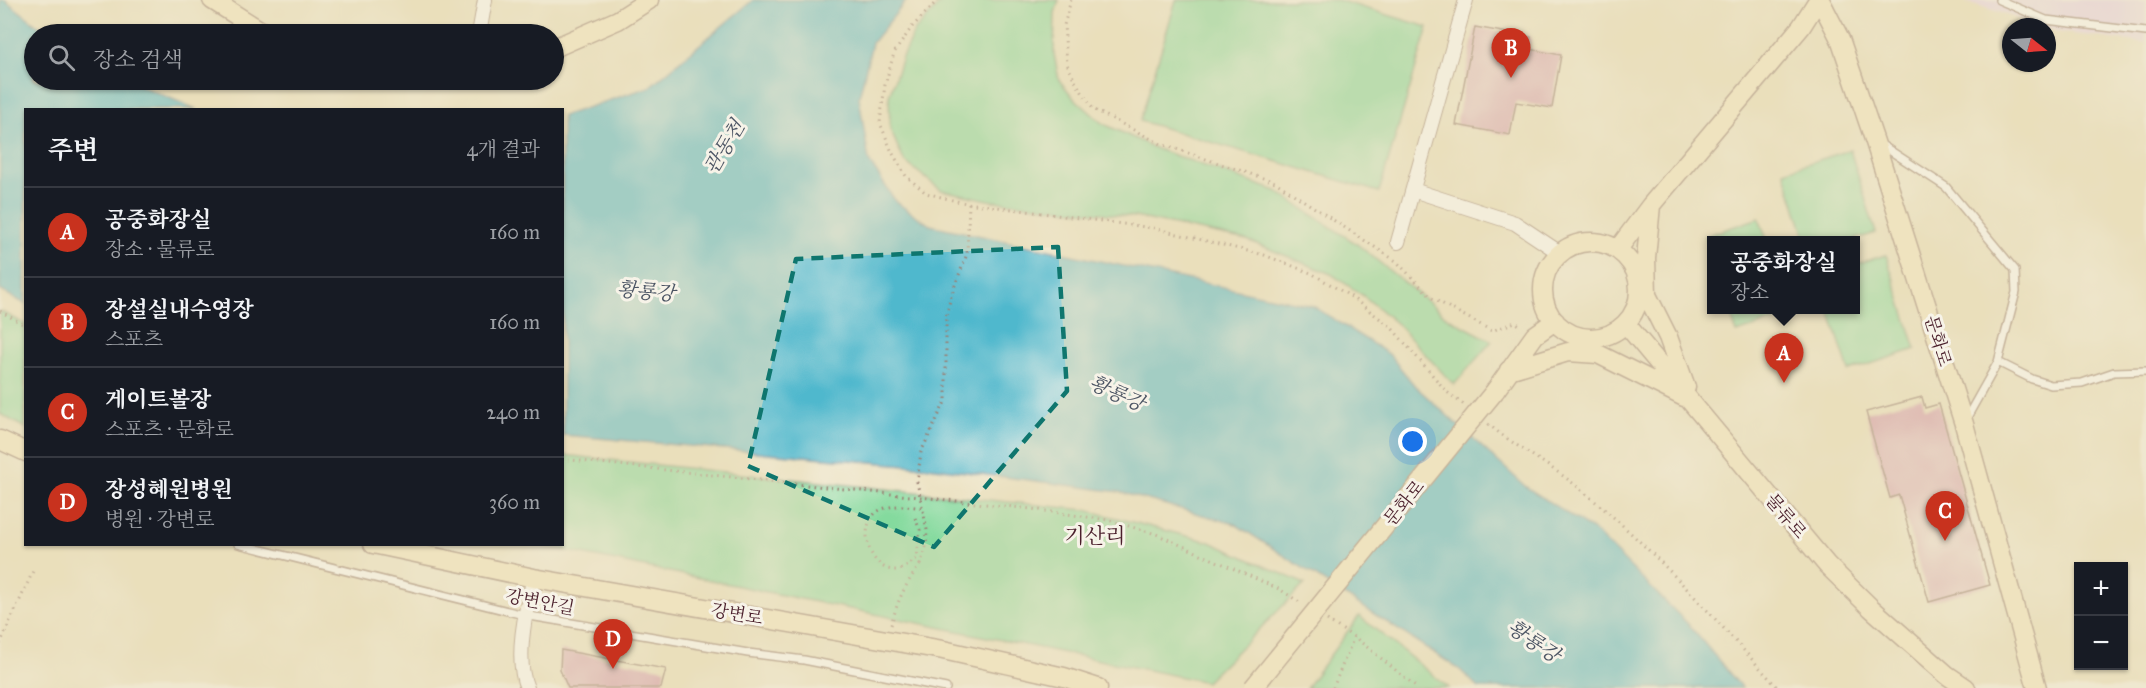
<!DOCTYPE html>
<html lang="ko">
<meta charset="utf-8">
<style>
:root{--surface:#171b24;--page:#20242c;--text:#f1f3f6;--muted:#9ea1a6;--line:#363941;--accent:#c8321e}
body{margin:0;font-family:"IM FELL Great Primer","Noto Serif KR",serif;background:var(--page);color:var(--text)}
.controls{position:absolute;right:18px;bottom:18px;display:grid;overflow:hidden;border-radius:0px;box-shadow:0 2px 4px #0004}
.controls button{width:54px;height:54px;display:grid;place-items:center;padding:0;border:0;border-bottom:2px solid var(--line);background:var(--surface);color:var(--text);font:30px sans-serif}
.compass{position:absolute;left:2002px;top:18px;width:54px;height:54px;border-radius:50%;background:var(--surface);box-shadow:0 2px 4px #0004;rotate:107deg}
.you{position:absolute;left:1413px;top:442px;width:21px;height:21px;margin:-15px;border:4px solid #fff;border-radius:50%;background:#1a73e8;box-shadow:0 0 0 9px #1a73e833}
.badge{display:grid;place-items:center;width:39px;height:39px;border-radius:50%;background:var(--accent);color:#fff;font-size:20px;font-weight:700}
.pin{position:absolute;translate:-50% -50px;filter:drop-shadow(0 2px 3px #0008)}
.pin::after{content:'';position:absolute;top:32px;width:21px;height:18px;background:inherit;clip-path:polygon(0 0,100% 0,50% 100%)}
.popup{position:absolute;left:1707px;top:236px;width:153px;height:78px;box-sizing:border-box;display:grid;place-content:center;border-radius:0px;background:var(--surface);filter:drop-shadow(0 2px 4px #0005);font-size:20px;white-space:nowrap;color:var(--muted)}
.popup b{font-size:22px;color:var(--text)}
.popup::after{content:'';position:absolute;left:50%;top:100%;margin-left:-12px;border:12px solid transparent;border-top-color:var(--surface)}
.list{margin:0;padding:0;list-style:none}
h2{display:flex;justify-content:space-between;align-items:center;height:78px;margin:0;padding:0 24px;font-size:26px}
h2 small{font-size:20px;font-weight:400;color:var(--muted)}
.list li{display:grid;grid-template-columns:39px 1fr auto;gap:18px;align-items:center;box-sizing:border-box;height:90px;padding:0 24px;border-top:2px solid var(--line)}
.list b{display:block;font-size:22px;white-space:nowrap}
.list p{margin:0;font-size:20px;white-space:nowrap;color:var(--muted)}
.list em{font-size:20px;font-style:normal;color:var(--muted)}
.icon{flex:none;width:33px;height:33px;fill:none;stroke:currentColor;stroke-width:2;stroke-linecap:round;stroke-linejoin:round}
.map{position:relative;flex:none;width:2146px;height:688px;overflow:hidden}
.search{position:absolute;background:var(--surface);box-shadow:0 2px 4px #0004;left:24px;top:24px;width:540px;height:66px;display:flex;align-items:center;gap:15px;box-sizing:border-box;padding:0 21px;border-radius:33px;color:var(--muted);font-size:22px}
.panel{position:absolute;background:var(--surface);box-shadow:0 2px 4px #0004;left:24px;top:108px;width:540px;height:438px;border-radius:0px}
.map>svg:first-child{display:block}
</style>
<div class="map">
<svg width="2146" height="688" viewBox="0 0 2146 688">
<rect width="100%" height="100%" fill="#f7f3e8"/>
<filter id="ink" filterUnits="userSpaceOnUse"><feTurbulence type="fractalNoise" baseFrequency=".0167" numOctaves="2"/><feDisplacementMap in="SourceGraphic" scale="12" xChannelSelector="R" yChannelSelector="G"/><feConvolveMatrix kernelMatrix="1 2 1 2 8 2 1 2 1" color-interpolation-filters="sRGB"/></filter>
<filter id="wash" filterUnits="userSpaceOnUse"><feTurbulence type="fractalNoise" baseFrequency=".008" numOctaves="4" result="noise"/><feDisplacementMap in="SourceGraphic" scale="24" xChannelSelector="R" yChannelSelector="G"/><feGaussianBlur stdDeviation="1.35" result="paint"/><feColorMatrix in="noise" values="0 0 0 0 0 0 0 0 0 0 0 0 0 0 0 0 0 1.4 0 .05"/><feComposite in="paint" operator="in"/></filter>
<g filter="url(#wash)">
<rect width="100%" height="100%" fill="#eadfbb"/>
<path fill="#e9d2ee" d="M1962,0h184v43l-87,-11z"/>
<path fill="#84da9e" stroke="#677c64" stroke-width="1.5" d="M943,0h116l-4,13 -1,41 5,26 14,17 29,26 55,26 119,42 81,53 91,74 44,23 -38,44 -58,-62 -31,-26 -34,-23 -84,-34 -112,-23 -142,-16 -52,-11 -37,-29 -14,-32 -1,-33 13,-39 12,-25z
M1176,0h162l90,27 -49,165 -239,-71z
M1850,150l26,83 -23,7h-47l-22,-69z
M1759,218l8,22h-55v18l-7,-22z
M1886,255l30,94 -67,22 -20,-61h27v-46z
M1729,310h61l1,5 -54,18z
M0,311l25,13v104l-25,-14z
M563,455l523,55 124,32 95,42 -99,98 -668,-137 24,-1z
M1359,616l90,72h-143z"/>
<path fill="#4fb8cd" stroke="#4c6c7c" stroke-width="1.5" d="M0,0h5l44,34h-15v46h93l69,29 -170,1 -1,194 -25,-14z
M753,0h154l-35,43 -13,54 10,64 27,41 34,23 383,81 76,48 26,32 111,101 68,44 94,93 54,64h-263l-20,-19 -224,-145 -116,-32 -191,-25 -365,-32 -1,-319 87,-29z"/>
<g id="blocks">
<path fill="#d290a8" d="M1475,27l56,10 -2,12 32,6 -9,53 -36,-6 -6,33 -54,-10z
M1922,397l3,11 14,-4 51,181 -61,17 -30,-107 -9,3 -24,-86z
M561,650l105,19 -5,19h-93l-8,-18z"/>
</g>
</g>
<g filter="url(#ink)">
<use href="#blocks" fill-opacity="0" stroke="#9a7f73" stroke-width="1.5"/>
<g fill="none" stroke-linecap="round" stroke-linejoin="round">
<g stroke="#9a7f73" stroke-width="10">
<path id="lane" d="M1999,0l47,20 100,12
M1880,144l66,43 69,83 1,22 -18,70 -32,57
M1998,362l34,17 19,6 31,-2 32,-11 32,-1
M238,544l286,71 224,38 56,7 142,28"/>
</g>
<g stroke="#9a7f73" stroke-width="16">
<path id="street" d="M479,34l6,-34
M1413,190l102,33 45,30
M1398,242l68,-242
M527,688c-13,-29 -1,-80 7,-110"/>
</g>
<g stroke="#9a7f73" stroke-width="21">
<path id="secondary" d="M212,0l54,34
M1820,0l20,39 35,103 89,282 73,264
M554,48l64,-28 31,-20
M1651,205l-5,53 1,37 21,42 18,50
M1543 290a48 48 0 1 1 96 0a48 48 0 1 1-96 0Z
M1618,249l33,-44 150,-178 17,-27
M1626,324l201,241 44,43 76,67 19,13
M1509,370l59,-18 30,2 86,43
M1495,391l40,-56 20,-14
M0,440l26,12
M373,544l161,34 409,72 121,27 34,11"/>
</g>
<path stroke="#9a7f73" stroke-width="3" stroke-dasharray="1.5 4.5" stroke-linecap="butt" d="M938,0l-26,27 -18,26 -9,32 -5,38 12,29 14,24 20,17 34,9 193,26 111,27 47,18 39,23 41,31 56,65 17,13
M1071,0l-7,25 3,39 8,17 18,28 68,35 114,38 121,79 36,37 60,33 23,-9 6,4
M0,311l26,15
M1488,424c30,25 67,43 97,69 71,58 131,127 193,195
M562,459l470,50 76,11 48,14 123,55 22,14
M915,518l5,12 -3,28c-5,4 -10,9 -15,11 -32,9 -48,-45 -22,-59 13,-6 29,-4 42,-2
M1327,620l30,19 61,49
M891,625c7,-25 13,-39 29,-60
M0,644l34,-75
M1333,688l21,-51"/>
<use href="#lane" stroke="#fff" stroke-width="7"/>
<use href="#street" stroke="#fff" stroke-width="14"/>
<use href="#secondary" stroke="#f7e9c3" stroke-width="18"/>
<g stroke="#9a7f73" stroke-width="21" stroke-linecap="butt">
<path id="secondary-bridge" d="M1253,688l242,-297"/>
</g>
<path stroke="#9a7f73" stroke-width="3" stroke-dasharray="1.5 4.5" stroke-linecap="butt" d="M920,565l6,-18 1,-17 -10,-48 4,-30 25,-52v-83l5,-21 16,-42 2,-51"/>
<use href="#secondary-bridge" stroke="#f7e9c3" stroke-width="18"/>
</g>
</g>
<path d="M0 0H2146V688H0ZM1058,247l9,144 -133,156 -186,-81 48,-207z" fill="#eadfbb" fill-opacity=".55" fill-rule="evenodd"/>
<path fill="none" stroke="#0f766e" stroke-width="4.5" stroke-dasharray="12 8" stroke-linejoin="round" d="M1058,247l9,144 -133,156 -186,-81 48,-207z"/>
<g text-anchor="middle" dominant-baseline="central" stroke-width="6" stroke-linejoin="round" paint-order="stroke">
<g font-size="18" fill="#4a1f2b" stroke="#f7f3e8">
<text transform="translate(1938 341) rotate(73)">문화로</text>
<text transform="translate(1404 503) rotate(-51)">문화로</text>
<text transform="translate(1786 516) rotate(50)">물류로</text>
<text transform="translate(540 602) rotate(11)">강변안길</text>
<text transform="translate(737 614) rotate(10)">강변로</text>
</g>
<g font-size="20" font-style="italic" fill="#4c5564" stroke="#f7f3e8">
<text transform="translate(724 147) rotate(-59)">관동천</text>
<text transform="translate(646 291) rotate(5)">황룡강</text>
<text transform="translate(1117 393) rotate(24)">황룡강</text>
<text transform="translate(1534 641) rotate(34)">황룡강</text>
</g>
<g font-size="21" fill="#4a1f2b" stroke="#f7f3e8">
<text x="1095" y="536">기산리</text>
</g>
</g>
</svg>
<div class="controls">
<button>+</button>
<button>−</button>
</div>
<svg class="compass" viewBox="-18 -18 36 36"><path d="M0-13l5 13h-10z" fill="#e53935"/><path d="M0 13l5-13h-10z" fill="#9ea1a6"/></svg>
<div class="you"></div>
<div class="pin badge" style="left:1784px;top:383px">A</div>
<div class="popup"><b>공중화장실</b>장소</div>
<div class="pin badge" style="left:1511px;top:78px">B</div>
<div class="pin badge" style="left:1945px;top:541px">C</div>
<div class="pin badge" style="left:613px;top:669px">D</div>
<div class="search"><svg class="icon" aria-label="search" viewBox="0 0 24 24"><circle cx="10" cy="10" r="6"/><path d="M15 15l6 6"/></svg>장소 검색</div>
<section class="panel">
<h2>주변<small>4개 결과</small></h2>
<ul class="list">
<li><span class="badge">A</span><div><b>공중화장실</b><p>장소 · 물류로</p></div><em>160 m</em></li>
<li><span class="badge">B</span><div><b>장설실내수영장</b><p>스포츠</p></div><em>160 m</em></li>
<li><span class="badge">C</span><div><b>게이트볼장</b><p>스포츠 · 문화로</p></div><em>240 m</em></li>
<li><span class="badge">D</span><div><b>장성혜원병원</b><p>병원 · 강변로</p></div><em>360 m</em></li>
</ul>
</section>
</div>
